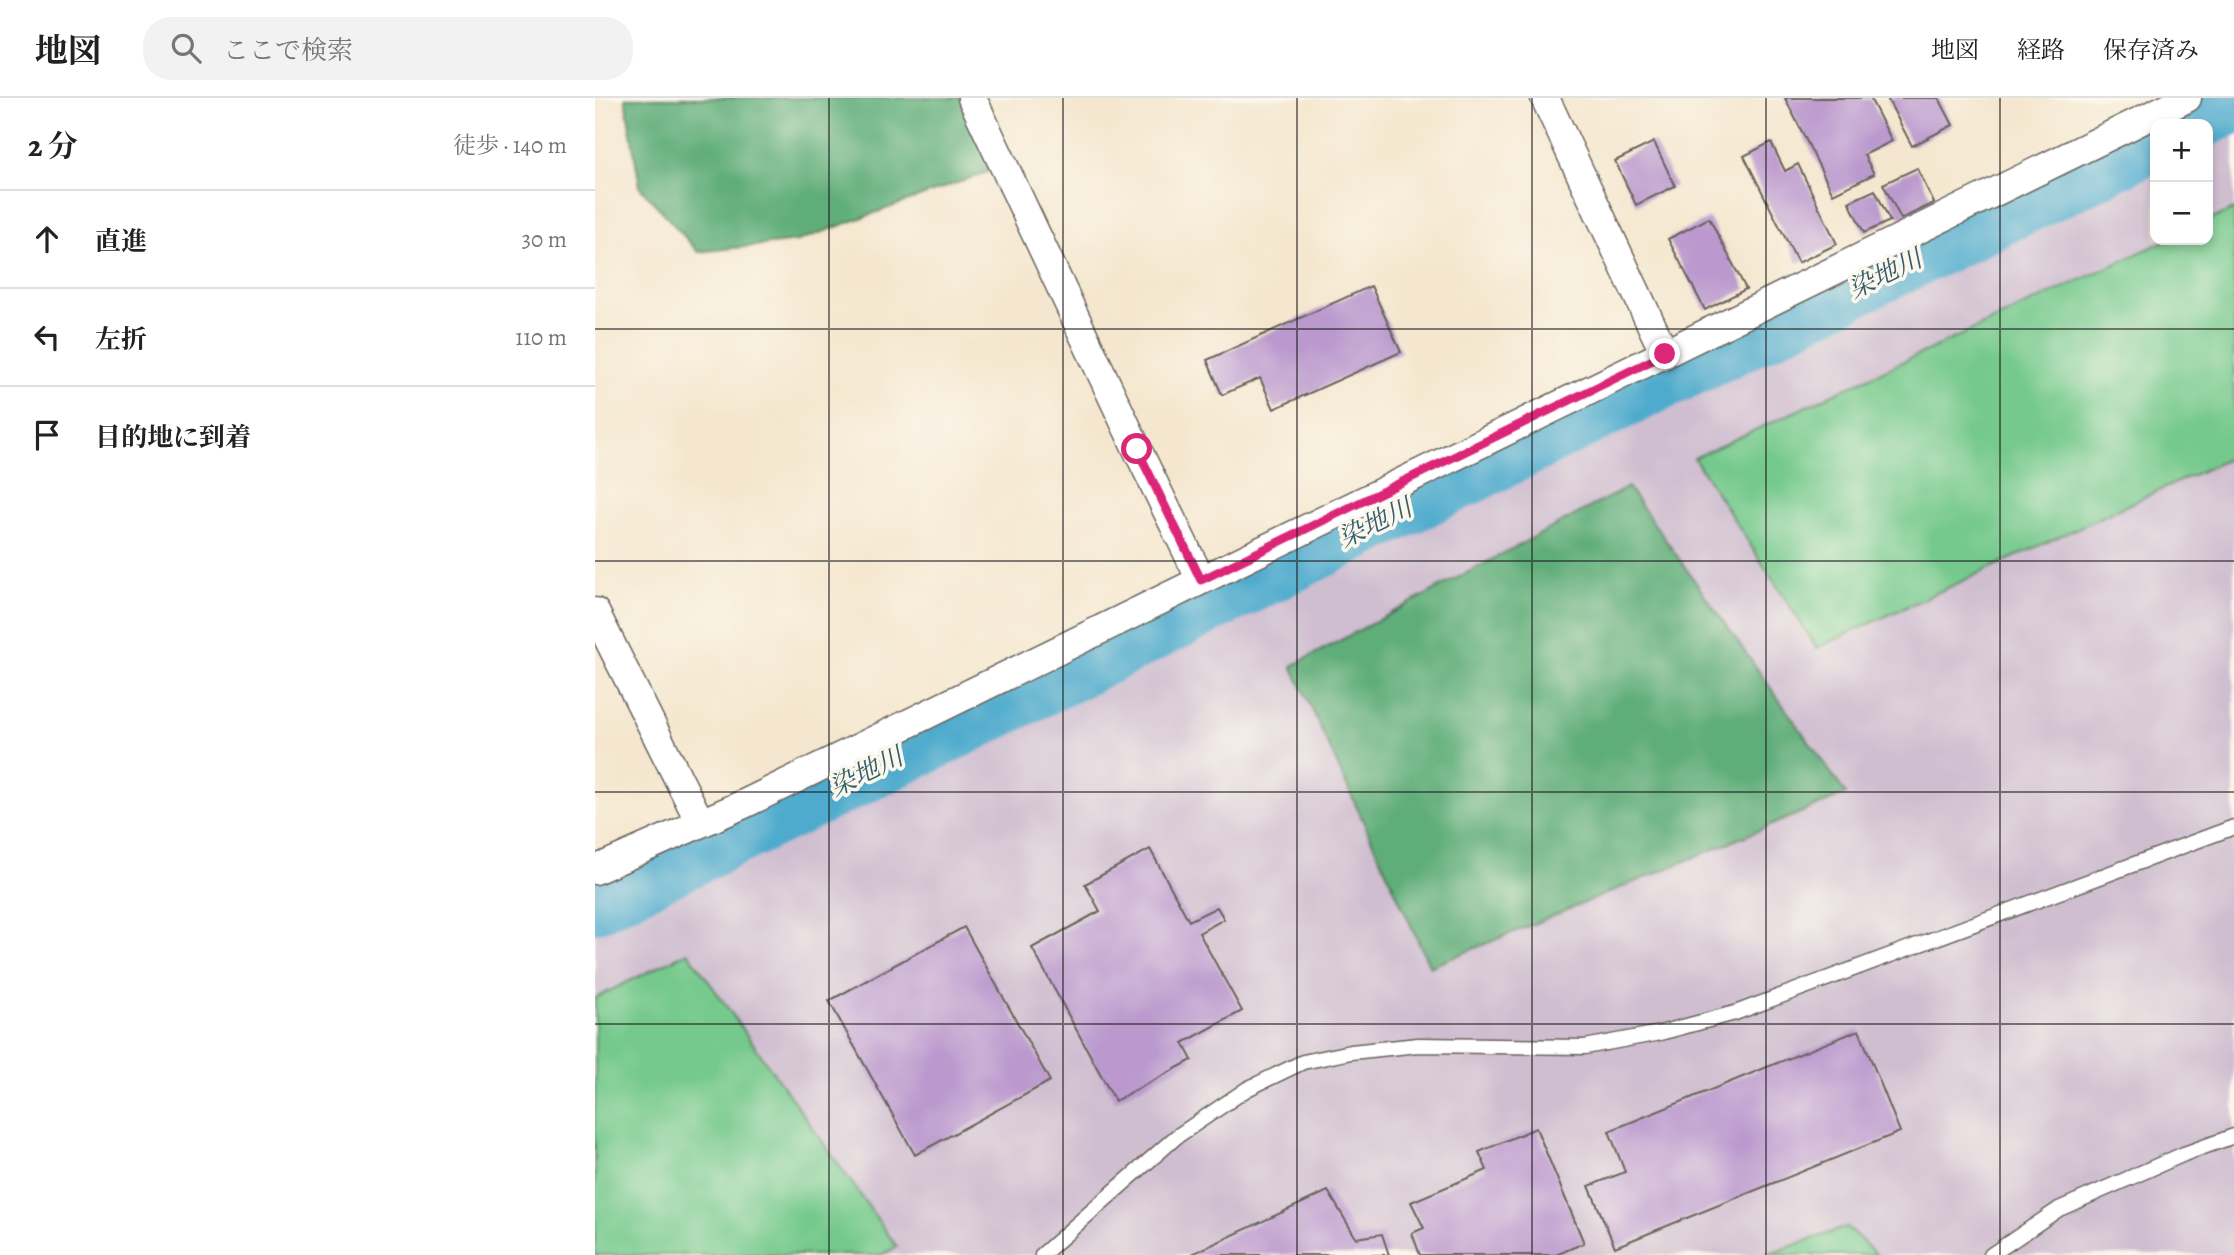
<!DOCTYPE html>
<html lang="ja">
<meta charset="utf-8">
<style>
:root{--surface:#fff;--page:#f2f2f2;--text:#222;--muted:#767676;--line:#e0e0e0}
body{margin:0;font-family:Alegreya,"Noto Serif JP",serif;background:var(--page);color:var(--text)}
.controls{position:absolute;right:21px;top:21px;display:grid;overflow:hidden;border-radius:14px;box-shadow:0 4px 10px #0003}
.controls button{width:63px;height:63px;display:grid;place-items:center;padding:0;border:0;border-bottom:2px solid var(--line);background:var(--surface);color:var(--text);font:35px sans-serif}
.stop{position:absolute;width:21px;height:21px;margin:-16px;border:5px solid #db2777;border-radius:50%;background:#fff}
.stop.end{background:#db2777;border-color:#fff;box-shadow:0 2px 7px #0008}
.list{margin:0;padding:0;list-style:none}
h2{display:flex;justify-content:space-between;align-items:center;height:91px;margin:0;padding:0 28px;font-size:30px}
h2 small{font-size:23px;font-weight:400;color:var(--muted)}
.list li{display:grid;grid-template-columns:46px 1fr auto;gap:21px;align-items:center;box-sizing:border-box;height:98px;padding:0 28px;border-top:2px solid var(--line)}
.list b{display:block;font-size:26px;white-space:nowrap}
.list em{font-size:23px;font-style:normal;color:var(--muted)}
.icon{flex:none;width:38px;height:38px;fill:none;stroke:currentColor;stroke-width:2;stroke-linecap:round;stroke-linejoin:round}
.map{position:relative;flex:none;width:1639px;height:1157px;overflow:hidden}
header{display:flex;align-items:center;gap:42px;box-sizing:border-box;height:98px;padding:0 35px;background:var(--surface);border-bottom:2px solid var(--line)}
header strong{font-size:33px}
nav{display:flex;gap:38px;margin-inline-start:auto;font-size:24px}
.search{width:490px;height:63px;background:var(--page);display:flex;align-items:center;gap:18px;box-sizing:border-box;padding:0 24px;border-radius:28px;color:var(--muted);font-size:26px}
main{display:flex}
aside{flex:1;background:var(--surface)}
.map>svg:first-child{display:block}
</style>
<header>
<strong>地図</strong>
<div class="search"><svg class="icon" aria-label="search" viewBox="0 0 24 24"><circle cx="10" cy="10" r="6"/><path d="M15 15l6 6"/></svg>ここで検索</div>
<nav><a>地図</a><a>経路</a><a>保存済み</a></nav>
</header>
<main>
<aside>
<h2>2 分<small>徒歩 · 140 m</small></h2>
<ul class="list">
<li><svg class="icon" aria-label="ahead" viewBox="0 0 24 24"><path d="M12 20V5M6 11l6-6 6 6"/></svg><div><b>直進</b></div><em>30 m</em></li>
<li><svg class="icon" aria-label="left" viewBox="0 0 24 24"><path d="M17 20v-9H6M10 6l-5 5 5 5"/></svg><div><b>左折</b></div><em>110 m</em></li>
<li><svg class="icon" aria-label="arrive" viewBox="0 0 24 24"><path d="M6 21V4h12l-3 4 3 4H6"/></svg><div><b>目的地に到着</b></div></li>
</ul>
</aside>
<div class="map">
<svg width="1639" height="1157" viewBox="0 0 1639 1157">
<rect width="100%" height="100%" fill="#fbf7ec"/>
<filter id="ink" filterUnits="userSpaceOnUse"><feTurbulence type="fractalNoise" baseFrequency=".0143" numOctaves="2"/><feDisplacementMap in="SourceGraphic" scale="14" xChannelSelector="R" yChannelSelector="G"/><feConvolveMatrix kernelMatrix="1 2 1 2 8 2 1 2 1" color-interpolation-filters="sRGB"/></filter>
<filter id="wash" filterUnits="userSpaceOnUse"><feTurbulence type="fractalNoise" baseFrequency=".00686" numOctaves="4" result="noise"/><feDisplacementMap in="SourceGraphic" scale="28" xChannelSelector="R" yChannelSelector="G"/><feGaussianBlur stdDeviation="1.57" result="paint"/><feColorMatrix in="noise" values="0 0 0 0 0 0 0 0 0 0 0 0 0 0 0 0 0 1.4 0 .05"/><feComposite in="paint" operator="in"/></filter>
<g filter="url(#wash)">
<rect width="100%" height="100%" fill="#f5e7cf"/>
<path fill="#cfbed0" d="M1639,20v1137h-1639v-331l1560,-767v83h53v-109z"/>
<path fill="#74c98c" stroke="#487254" stroke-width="2" d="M1639,111v247l-417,192 -123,-190 473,-218h41v-19z
M93,854l209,295 -16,8h-286v-257z
M1252,1129l30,28h-111z"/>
<path fill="#5fad78" stroke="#3e644a" stroke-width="2" d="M30,0h347l32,68 -206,75 -100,11 -58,-65z
M1033,389l218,307 -416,173 -138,-301z"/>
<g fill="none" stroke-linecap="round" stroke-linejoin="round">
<path stroke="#50abcd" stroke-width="58" d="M1597,26l42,-20
M0,806l353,-170 640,-317 567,-275"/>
</g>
<g id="blocks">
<path fill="#bb99ce" d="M1190,0h85l22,43 -28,14 10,19 -41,20z
M1292,0h52l14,27 -41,21z
M1059,44l21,44 -39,19 -21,-44z
M1176,44l14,29 13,-7 39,80 -39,19 -54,-107z
M1322,70l17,35 -33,16 -18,-35z
M1280,92l15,31 -26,12 -15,-31z
M1114,120l37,71 -41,21 -37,-71z
M776,188l30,66 -127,57 -14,-31 -38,17 -15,-35z
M555,751l39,72 28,-14 7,12 -25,14 43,78 -59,32 9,17 -77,41 -83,-153 68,-37 -15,-27z
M369,829l86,154 -135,74 -86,-154z
M1264,932l41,102 -285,115 -26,-61 36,-14 -16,-41z
M941,1030l48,115 -28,12h-136l-8,-22 12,-5 -13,-26 76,-32 -8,-18z
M733,1093l28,47 26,-4 7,21h-199z"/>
</g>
</g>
<g filter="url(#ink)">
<use href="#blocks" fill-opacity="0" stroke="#68635b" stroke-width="2"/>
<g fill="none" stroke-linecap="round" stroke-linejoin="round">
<g stroke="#68635b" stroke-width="17">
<path id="service" d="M447,1157l134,-118 71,-48 56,-27 48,-10 67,-7 167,2 75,-14 75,-20 499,-186
M1396,1157l68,-46 125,-55 50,-18"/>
</g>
<g stroke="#68635b" stroke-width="31">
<path id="minor" d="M377,0l165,351 64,131
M950,0l120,256
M0,514l105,210
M0,772l149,-66 1443,-706"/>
</g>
<use href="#service" stroke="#fff" stroke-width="14"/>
<use href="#minor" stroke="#fff" stroke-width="28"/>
</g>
</g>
<g fill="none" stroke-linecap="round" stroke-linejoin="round" filter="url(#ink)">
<path stroke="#db2777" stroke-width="9" d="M542,351l64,131 464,-226"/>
</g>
<path fill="none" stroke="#1c1c1c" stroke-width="2" stroke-opacity="0.55" d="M234,0v1157M468,0v1157M702,0v1157M937,0v1157M1171,0v1157M1405,0v1157M0,231h1639M0,463h1639M0,694h1639M0,926h1639"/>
<g text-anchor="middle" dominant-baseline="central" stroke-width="7" stroke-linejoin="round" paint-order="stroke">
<g font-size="26" font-style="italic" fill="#335c6c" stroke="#fbf7ec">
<text transform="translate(1290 176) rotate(-26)">染地川</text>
<text transform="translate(780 425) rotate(-26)">染地川</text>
<text transform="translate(271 674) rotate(-26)">染地川</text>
</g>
</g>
</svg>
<div class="controls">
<button>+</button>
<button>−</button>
</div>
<div class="stop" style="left:542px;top:351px"></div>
<div class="stop end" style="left:1070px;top:256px"></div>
</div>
</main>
